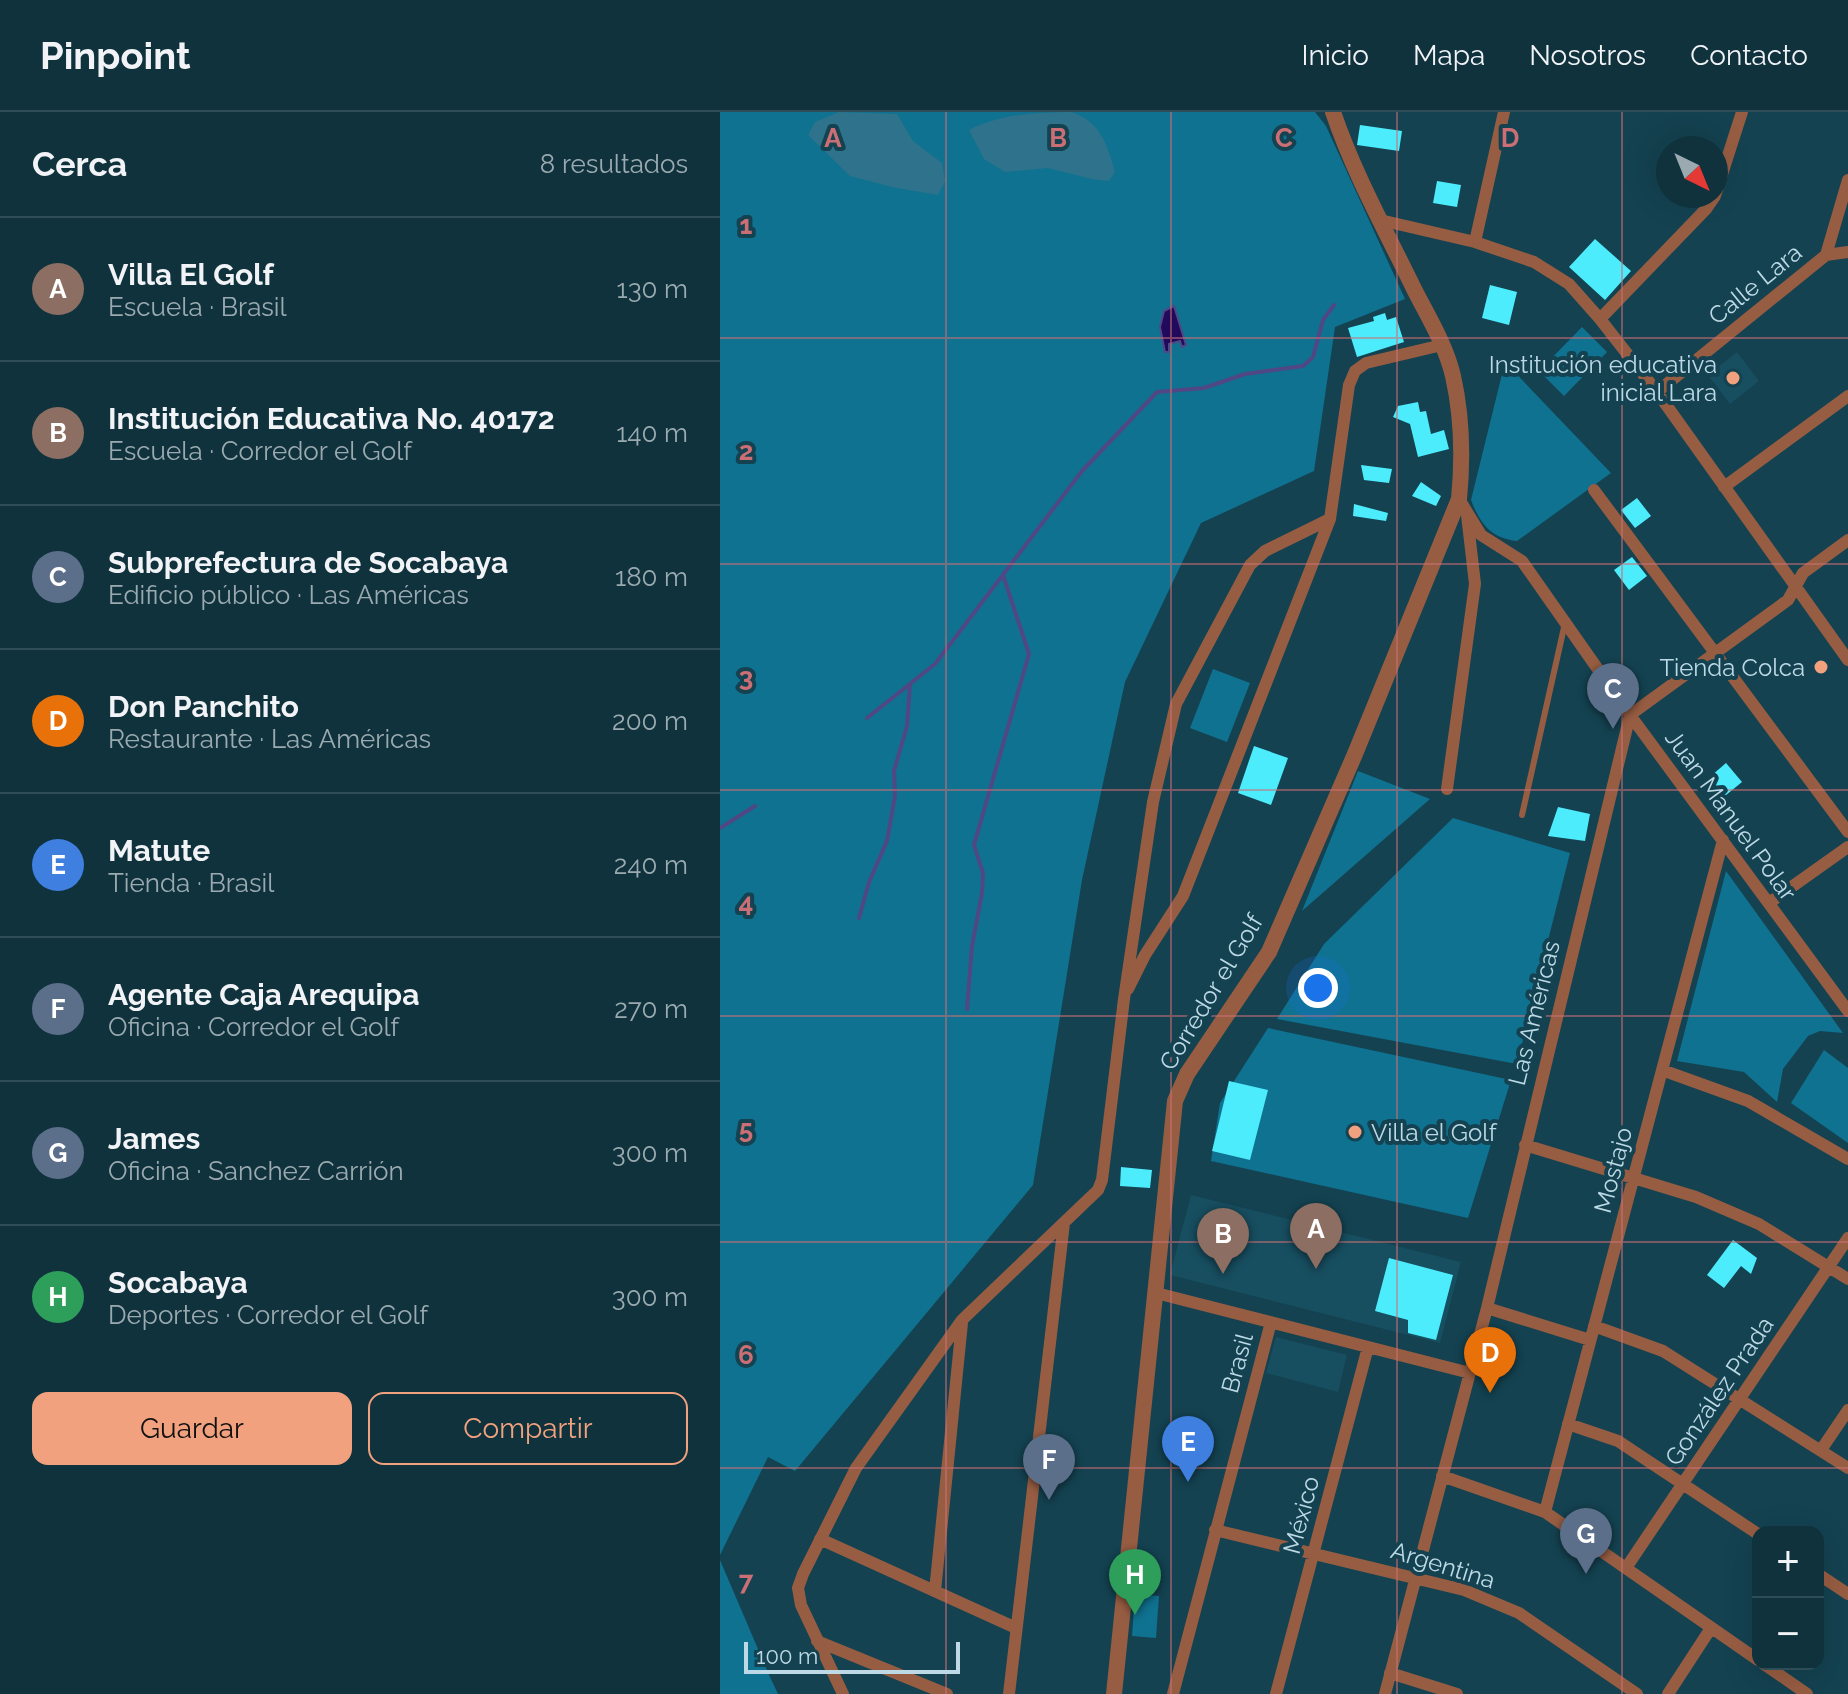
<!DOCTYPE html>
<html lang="es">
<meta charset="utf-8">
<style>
:root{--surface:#0f323d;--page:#1d3e48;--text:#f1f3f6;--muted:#9baab0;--line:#2f4d57;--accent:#f1a17d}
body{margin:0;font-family:Raleway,sans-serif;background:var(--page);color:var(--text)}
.controls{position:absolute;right:24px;bottom:24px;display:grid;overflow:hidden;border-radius:16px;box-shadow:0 8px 32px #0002}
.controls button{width:72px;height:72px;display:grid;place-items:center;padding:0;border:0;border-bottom:2px solid var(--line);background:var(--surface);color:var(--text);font:40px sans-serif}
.compass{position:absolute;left:936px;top:24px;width:72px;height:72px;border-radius:50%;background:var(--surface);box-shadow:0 8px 32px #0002;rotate:137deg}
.scale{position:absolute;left:24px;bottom:20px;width:216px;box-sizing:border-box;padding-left:8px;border:4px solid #bcd9e5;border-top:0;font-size:22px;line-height:28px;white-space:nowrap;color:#bcd9e5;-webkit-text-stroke:6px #144251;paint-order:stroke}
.you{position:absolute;left:598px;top:876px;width:28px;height:28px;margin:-20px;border:6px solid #fff;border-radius:50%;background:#1a73e8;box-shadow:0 0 0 12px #1a73e833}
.badge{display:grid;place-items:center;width:52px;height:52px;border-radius:50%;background:var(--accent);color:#fff;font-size:26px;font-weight:700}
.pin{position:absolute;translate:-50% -66px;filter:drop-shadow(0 2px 4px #0008)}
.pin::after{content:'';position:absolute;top:42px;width:28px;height:24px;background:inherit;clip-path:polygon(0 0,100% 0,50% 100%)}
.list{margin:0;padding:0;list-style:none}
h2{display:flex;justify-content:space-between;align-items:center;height:104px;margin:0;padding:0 32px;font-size:34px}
h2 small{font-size:26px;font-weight:400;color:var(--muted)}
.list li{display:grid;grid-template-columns:52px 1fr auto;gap:24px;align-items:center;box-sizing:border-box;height:144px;padding:0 32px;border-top:2px solid var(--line)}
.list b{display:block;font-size:30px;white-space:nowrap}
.list p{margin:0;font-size:26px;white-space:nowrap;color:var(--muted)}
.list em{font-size:26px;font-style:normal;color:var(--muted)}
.actions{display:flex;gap:16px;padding:24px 32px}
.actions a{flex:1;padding:18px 0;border:2px solid var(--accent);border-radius:16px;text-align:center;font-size:28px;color:var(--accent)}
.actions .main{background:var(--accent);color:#111}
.map{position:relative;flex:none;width:1128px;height:1582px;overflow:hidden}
header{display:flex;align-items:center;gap:48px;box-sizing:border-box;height:112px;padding:0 40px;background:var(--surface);border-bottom:2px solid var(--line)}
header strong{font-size:38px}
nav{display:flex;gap:44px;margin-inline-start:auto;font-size:28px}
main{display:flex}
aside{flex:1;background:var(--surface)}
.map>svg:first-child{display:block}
</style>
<header>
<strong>Pinpoint</strong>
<nav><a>Inicio</a><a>Mapa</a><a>Nosotros</a><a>Contacto</a></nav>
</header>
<main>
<aside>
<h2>Cerca<small>8 resultados</small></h2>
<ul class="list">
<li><span class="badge" style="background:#8d6e63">A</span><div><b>Villa El Golf</b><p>Escuela · Brasil</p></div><em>130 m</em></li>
<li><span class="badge" style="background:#8d6e63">B</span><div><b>Institución Educativa No. 40172</b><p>Escuela · Corredor el Golf</p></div><em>140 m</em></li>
<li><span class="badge" style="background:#5c6f8a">C</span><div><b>Subprefectura de Socabaya</b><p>Edificio público · Las Américas</p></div><em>180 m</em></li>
<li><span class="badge" style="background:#e8710a">D</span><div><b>Don Panchito</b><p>Restaurante · Las Américas</p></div><em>200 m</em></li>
<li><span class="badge" style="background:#3f7fe0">E</span><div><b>Matute</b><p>Tienda · Brasil</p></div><em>240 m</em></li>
<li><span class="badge" style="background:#5c6f8a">F</span><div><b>Agente Caja Arequipa</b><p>Oficina · Corredor el Golf</p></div><em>270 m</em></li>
<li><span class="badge" style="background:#5c6f8a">G</span><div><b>James</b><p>Oficina · Sanchez Carrión</p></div><em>300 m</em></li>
<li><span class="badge" style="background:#2e9e5b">H</span><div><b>Socabaya</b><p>Deportes · Corredor el Golf</p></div><em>300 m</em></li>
</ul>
<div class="actions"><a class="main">Guardar</a><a>Compartir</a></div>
</aside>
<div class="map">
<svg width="1128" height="1582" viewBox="0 0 1128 1582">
<rect width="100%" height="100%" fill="#144251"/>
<path fill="#174e60" d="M1017,240l22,29 -29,23 -22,-29z
M471,1083l270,67 -21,81 -270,-68z
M556,1225l71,18 -9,37 -72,-19z"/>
<path fill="#0f7290" d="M0,0h595l11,14 79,173 -70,28 -21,144 -113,52 -76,159 -43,198 -49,305 -238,286 -27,-14 -48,98z
M862,215l25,25 -43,44 -25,-25z
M785,250l106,111 -94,68c-27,-3 -37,-18 -46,-41z
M493,557l37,14 -23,59 -37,-14z
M638,659l72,28 -128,112z
M733,706l117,35 -53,211 -240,-45 47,-75z
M1006,759l117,162 -23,-2 -12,5 -25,33 -6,33 -33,-30 -67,-11z
M548,916l243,52 -43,138 -257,-57 9,-58z
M1104,938l24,18v75l-57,-40z
M0,1448l50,117 8,17h-58z
M415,1482l24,2 -3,42 -24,-2z"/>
<path fill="#2e738b" d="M119,0l58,2 16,27 29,22 3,18 -7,14 -46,-8 -42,-11 -42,-41 7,-13z
M351,0c29,9 36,32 44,60l-6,9 -17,-2 -44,-11 -43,4 -21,-13 -15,-29c32,-16 66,-18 102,-18z"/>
<path fill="#210a5c" stroke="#504885" stroke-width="2" d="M454,194l12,39 -4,2 -2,-6 -11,3v8h-4l-5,-25 4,-16z"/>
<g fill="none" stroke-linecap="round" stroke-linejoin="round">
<path stroke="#504885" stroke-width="4" d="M147,606l68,-54 147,-193 75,-79 47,-4 41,-14 58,-8 10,-9 10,-37 11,-15
M0,716l35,-22
M139,806l10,-36 18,-41 8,-45 -1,-25 13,-45 3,-42
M247,897l5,-63 10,-53 1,-20 -9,-28 55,-191 -26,-79"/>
</g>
<path fill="#4decfc" d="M640,13l42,6 -3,20 -42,-6z
M717,69l24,4 -4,22 -24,-4z
M875,127l36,32 -26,29 -36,-33z
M770,173l27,7 -8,33 -27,-7z
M665,201l2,7 9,-3 8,25 -47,15 -9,-29 26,-7 -1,-4z
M698,290l2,10 6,-1 5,23 13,-4 5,19 -31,8 -8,-33 -17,-7 5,-11z
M641,353l31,4 -3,14 -25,-3z
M701,370l20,14 -5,10 -24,-10z
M917,386l14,18 -16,12 -14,-18z
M634,392l34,9 -2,8 -33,-5z
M912,445l15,19 -18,14 -15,-20z
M534,634l34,12 -17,47 -33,-12z
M1006,651l16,19 -22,18 -16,-18z
M838,695l32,7 -5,27 -37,-5z
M509,969l39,9 -18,70 -38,-9z
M401,1055l31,3 -2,18 -30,-2z
M1013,1128l24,18 -6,16 -10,-8 -17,22 -17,-13z
M669,1146l64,17 -17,65 -28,-7v-13l-33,-9z"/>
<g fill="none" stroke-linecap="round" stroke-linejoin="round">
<path stroke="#975d42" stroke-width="6" d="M802,703l43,-192"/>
<path stroke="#975d42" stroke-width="12" d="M996,81l26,-81
M660,108l95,22 59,20 35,22 31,35 57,73 191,268
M755,130l29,-130
M1106,143l22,-75
M880,207l106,-110 9,-13
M937,280l169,-137 22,-3
M1004,375l124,-91
M874,378l254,342
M739,387l22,36 41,26 108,154 218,296
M910,603l158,-115 15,-27 45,-33
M727,677l28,-205 -8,-69
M1049,791l79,-56
M408,877l17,-34 38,-59 147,-377 19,-134 6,-14 11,-8 76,-18
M942,958l86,31 100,58
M805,1033l171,52 63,27 89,55
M436,1181l314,80
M767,1196l103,32
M874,1214l69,25 185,117
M848,1312l50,17 140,93
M1101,1338l27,-40
M722,1364l103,36 213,148
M825,1400l178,-672
M495,1418l249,60 55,23 118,81
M100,1427l196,89
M906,1456l222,-330
M1098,1462l30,20
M215,1479l27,-268
M97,1529l130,53
M1044,1552l43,30
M670,1561l67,21
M123,1582l-42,-89 -3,-17 5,-14 53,-106 106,-148 136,-130 4,-10 22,-181 29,-197 23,-98 74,-139 15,-14 65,-32
M289,1582l55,-471
M453,1582l98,-372
M556,1582l92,-347
M665,1582l102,-386 143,-593
M948,1582l43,-66"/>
<path stroke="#975d42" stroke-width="16" d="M394,1582l61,-593 12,-27 82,-122 86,-198 104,-255c4,-41 3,-83 -6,-123 -7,-30 -24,-58 -38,-85 -28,-58 -61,-117 -82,-179"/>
</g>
<path fill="none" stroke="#cc6f74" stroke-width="2" stroke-opacity="0.55" d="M226,0v1582M451,0v1582M677,0v1582M902,0v1582M0,226h1128M0,452h1128M0,678h1128M0,904h1128M0,1130h1128M0,1356h1128"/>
<g fill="#f1a17d" stroke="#144251" stroke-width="3">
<circle cx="1013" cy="266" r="8"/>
<circle cx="1101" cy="555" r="8"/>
<circle cx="635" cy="1020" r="8"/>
</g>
<g text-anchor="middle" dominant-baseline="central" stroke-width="8" stroke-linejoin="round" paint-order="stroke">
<g font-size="24" fill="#bcd9e5" stroke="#144251">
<text transform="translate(1035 172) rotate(-39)">Calle Lara</text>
<text transform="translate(1011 703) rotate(54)">Juan Manuel Polar</text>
<text transform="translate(491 880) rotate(-59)">Corredor el Golf</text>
<text transform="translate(814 901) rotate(-76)">Las Américas</text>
<text transform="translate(893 1058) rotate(-75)">Mostajo</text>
<text transform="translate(517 1251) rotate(-75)">Brasil</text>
<text transform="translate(999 1279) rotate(-56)">González Prada</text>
<text transform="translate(581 1403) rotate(-75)">México</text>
<text transform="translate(723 1453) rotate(17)">Argentina</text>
</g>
<g font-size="24" fill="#bcd9e5" stroke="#144251" text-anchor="end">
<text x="997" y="252">Institución educativa<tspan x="997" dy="28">inicial Lara</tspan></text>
<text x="1085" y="555">Tienda Colca</text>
<text x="651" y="1020" text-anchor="start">Villa el Golf</text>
</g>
</g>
<g font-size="26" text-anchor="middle" font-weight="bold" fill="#cc6f74" stroke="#144251" stroke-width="8" stroke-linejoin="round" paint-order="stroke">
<text x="113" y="35">A</text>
<text x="338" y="35">B</text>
<text x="564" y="35">C</text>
<text x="790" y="35">D</text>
<text x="26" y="122">1</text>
<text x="26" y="348">2</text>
<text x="26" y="574">3</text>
<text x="26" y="800">4</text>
<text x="26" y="1026">5</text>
<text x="26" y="1252">6</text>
<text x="26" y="1478">7</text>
</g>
</svg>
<div class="controls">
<button>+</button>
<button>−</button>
</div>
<svg class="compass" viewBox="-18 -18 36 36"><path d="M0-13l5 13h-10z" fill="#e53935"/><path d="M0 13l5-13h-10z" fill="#9baab0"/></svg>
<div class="scale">100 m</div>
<div class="you"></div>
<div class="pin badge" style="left:596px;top:1157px;background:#8d6e63">A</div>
<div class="pin badge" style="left:503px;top:1162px;background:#8d6e63">B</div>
<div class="pin badge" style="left:893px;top:617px;background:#5c6f8a">C</div>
<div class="pin badge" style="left:770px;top:1281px;background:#e8710a">D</div>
<div class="pin badge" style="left:468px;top:1370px;background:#3f7fe0">E</div>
<div class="pin badge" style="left:329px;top:1388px;background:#5c6f8a">F</div>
<div class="pin badge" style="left:866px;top:1462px;background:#5c6f8a">G</div>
<div class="pin badge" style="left:415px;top:1503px;background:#2e9e5b">H</div>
</div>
</main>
